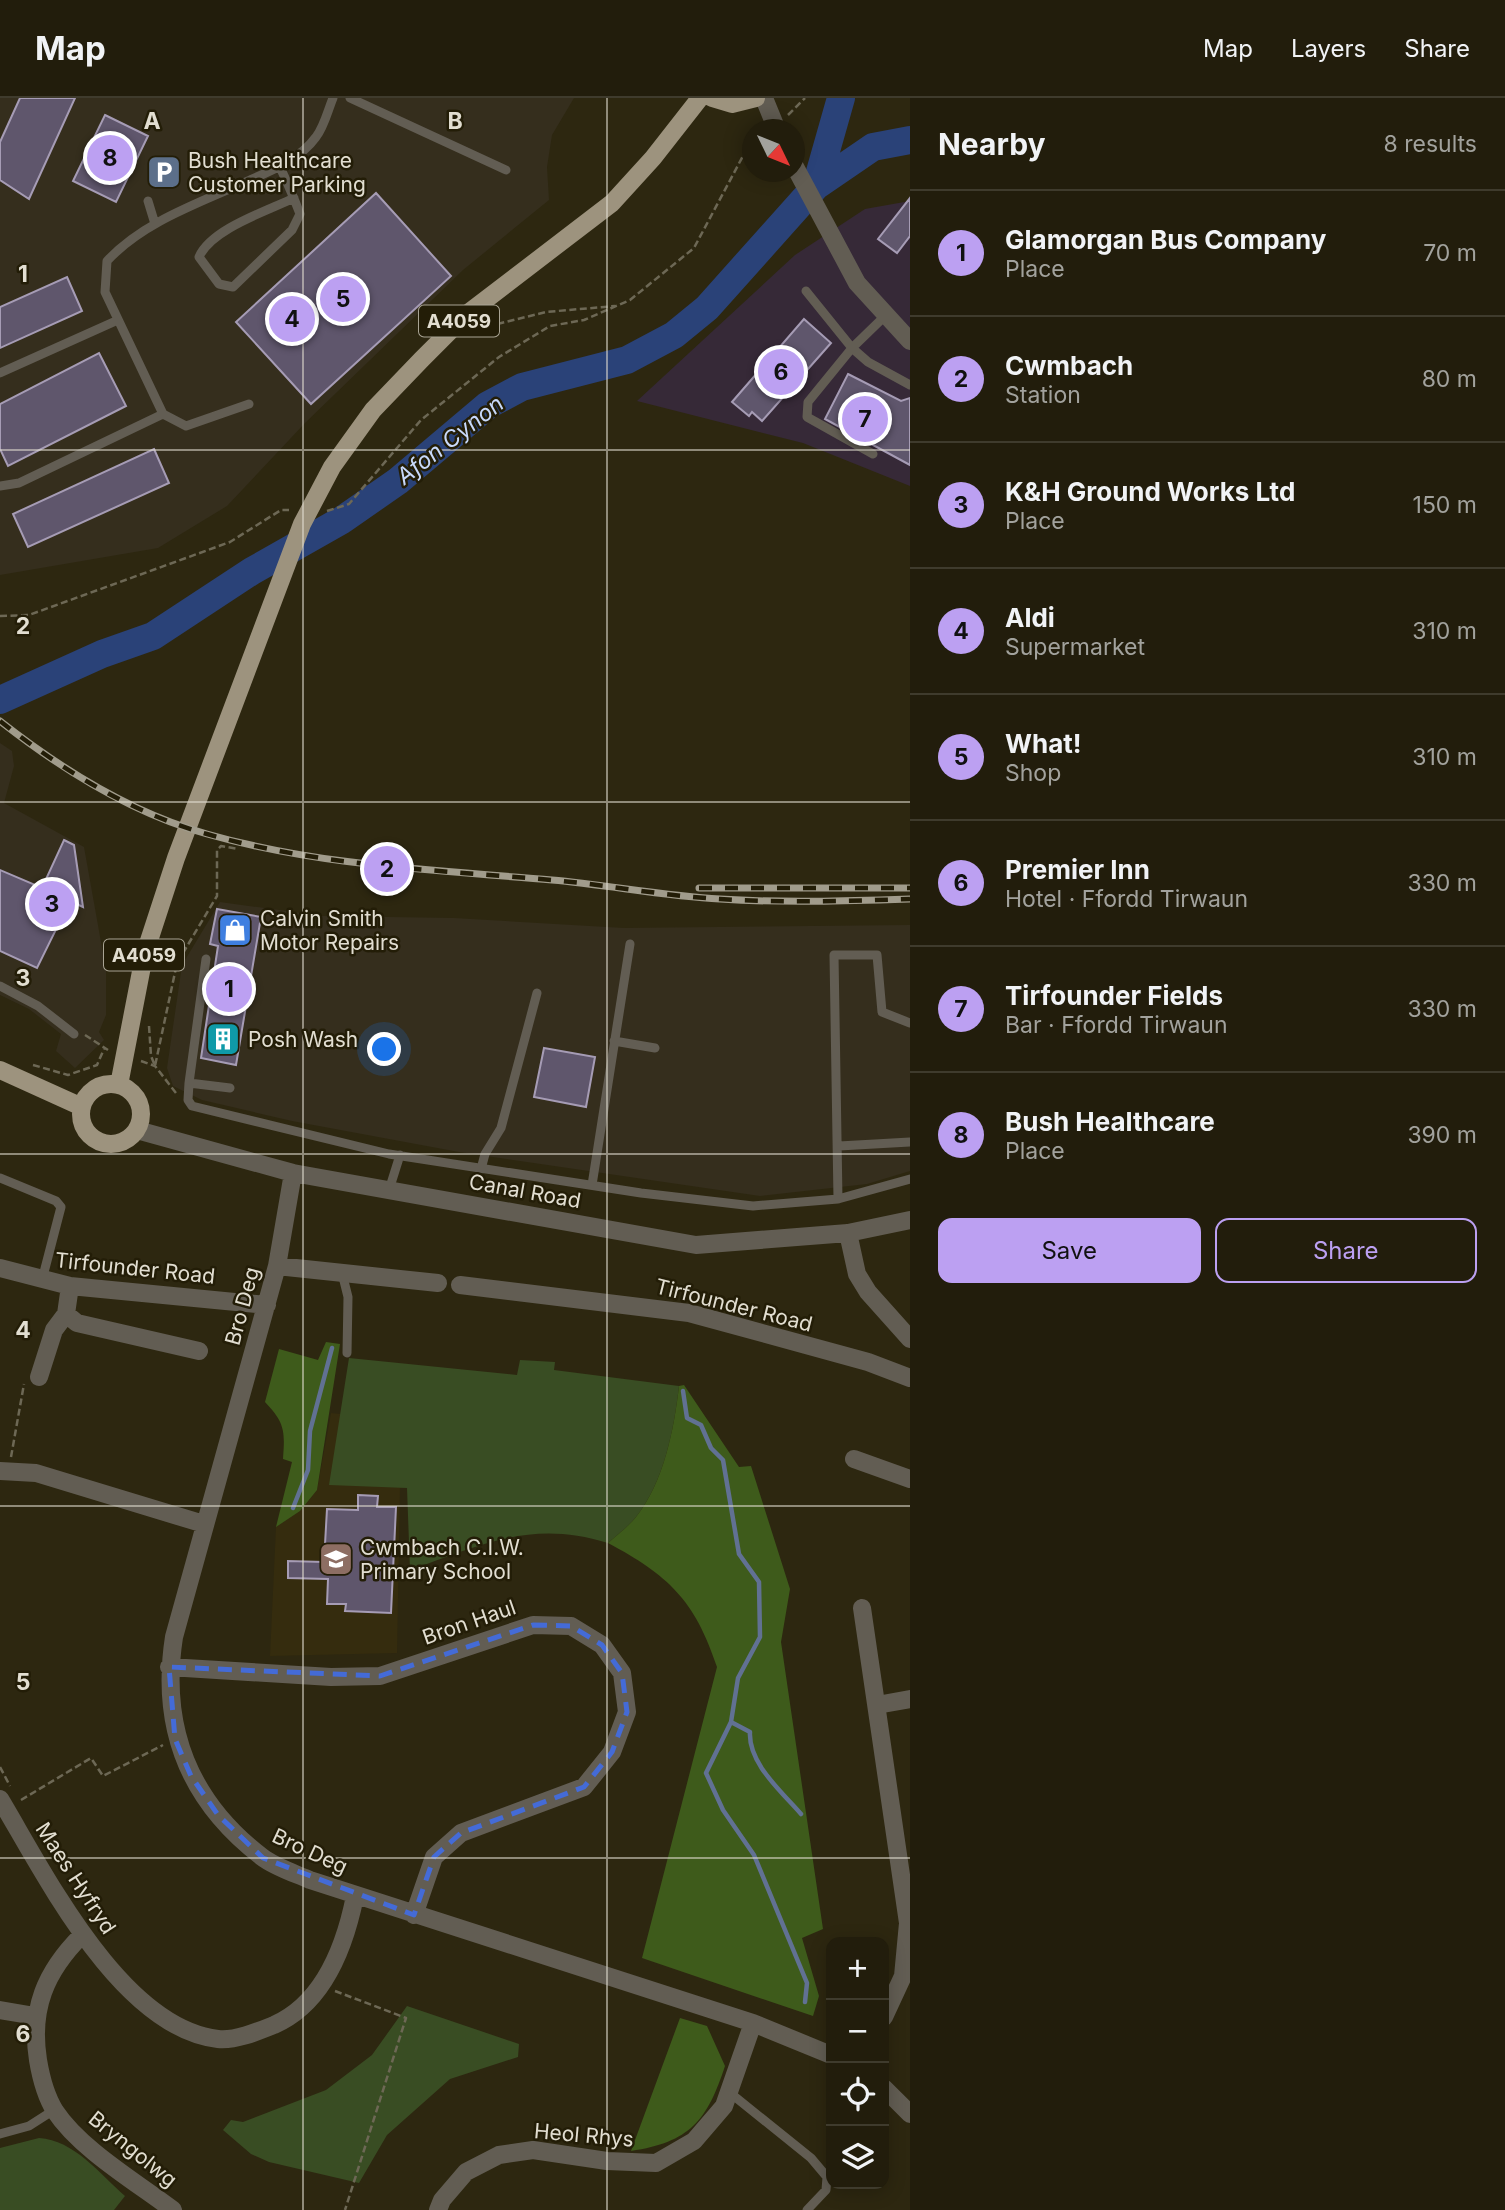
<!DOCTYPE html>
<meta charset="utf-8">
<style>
:root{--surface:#221d0c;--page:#2a2615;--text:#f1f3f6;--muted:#a2a29d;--line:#3f3b2d;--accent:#bca0f2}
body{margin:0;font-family:Inter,sans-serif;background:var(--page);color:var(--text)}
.controls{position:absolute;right:21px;bottom:21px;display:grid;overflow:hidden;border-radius:14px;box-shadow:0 4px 18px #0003}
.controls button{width:63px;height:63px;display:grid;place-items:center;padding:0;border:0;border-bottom:2px solid var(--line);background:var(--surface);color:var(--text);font:35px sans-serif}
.compass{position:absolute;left:742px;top:21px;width:63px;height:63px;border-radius:50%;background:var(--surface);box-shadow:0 4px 18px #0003;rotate:133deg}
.you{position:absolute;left:385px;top:952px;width:24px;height:24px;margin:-18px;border:5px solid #fff;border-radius:50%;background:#1a73e8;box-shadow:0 0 0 10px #1a73e833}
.badge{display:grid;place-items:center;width:46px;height:46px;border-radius:50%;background:var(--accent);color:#111;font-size:23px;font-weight:700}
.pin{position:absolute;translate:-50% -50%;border:4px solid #fff;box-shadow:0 2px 7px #0006}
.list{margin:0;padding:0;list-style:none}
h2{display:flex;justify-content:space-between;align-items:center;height:91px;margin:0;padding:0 28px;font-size:30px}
h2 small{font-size:23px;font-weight:400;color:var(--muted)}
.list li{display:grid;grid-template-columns:46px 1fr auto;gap:21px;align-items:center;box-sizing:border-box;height:126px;padding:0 28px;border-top:2px solid var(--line)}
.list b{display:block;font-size:26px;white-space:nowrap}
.list p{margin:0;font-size:23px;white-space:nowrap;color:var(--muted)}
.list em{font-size:23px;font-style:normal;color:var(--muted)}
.actions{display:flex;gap:14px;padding:21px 28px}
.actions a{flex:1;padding:16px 0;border:2px solid var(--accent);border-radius:14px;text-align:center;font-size:24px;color:var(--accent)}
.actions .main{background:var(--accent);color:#111}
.icon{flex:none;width:38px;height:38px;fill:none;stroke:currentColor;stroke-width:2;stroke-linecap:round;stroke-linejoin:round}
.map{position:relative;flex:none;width:910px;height:2112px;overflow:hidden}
header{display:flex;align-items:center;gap:42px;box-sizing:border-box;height:98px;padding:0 35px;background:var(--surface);border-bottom:2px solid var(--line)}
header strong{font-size:33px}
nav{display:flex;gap:38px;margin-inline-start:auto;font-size:24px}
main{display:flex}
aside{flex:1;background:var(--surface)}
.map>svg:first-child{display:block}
</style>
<header>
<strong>Map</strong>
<nav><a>Map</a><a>Layers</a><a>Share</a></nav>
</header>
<main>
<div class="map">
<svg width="910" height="2112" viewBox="0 0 910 2112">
<rect width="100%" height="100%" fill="#2d2710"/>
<path fill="#362937" d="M910,103v285l-107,-43 -166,-42 158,-146 70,-46z"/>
<path fill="#352e1d" d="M0,0h574l-22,37 -5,32 2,33 -86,70 -158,153 -78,83 -69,42 -158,27z
M0,645l12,8 2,15 -10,37 80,44 22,123v45l-7,17 5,8 -29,28 -19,-17 5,-17 -32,-25 -29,-14z
M220,804l103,14 131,2 170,10 286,-3v246l-43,13 -107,12 -301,-44 -167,-31 -90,-21 -29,-14 -6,-18 15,-103z"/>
<path fill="#352c0e" d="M331,1315l82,9 -6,65 -7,1 -3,165 -127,3 6,-129 24,-16 17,-21z"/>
<path fill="#394d23" d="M349,1260l168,17 3,-15 35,2 -1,8 125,16c-5,43 -15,96 -43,131 -7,9 -19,18 -28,26 -77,-24 -126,2 -198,27l-3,-82 -78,-3z
M407,1908l112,38 -1,13 -68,22 -63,56 -28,48 -90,-21 -18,-8 -28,-24 8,-10 12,2 83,-32 46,-35z
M39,2040c35,2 61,36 86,58l-11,14h-114v-62z"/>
<path fill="#3e5b1b" d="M326,1244l14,2 -23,146 -17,21 -24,16 16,-65 -9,-3c2,-28 2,-36 -18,-57l14,-53 39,11z
M684,1287l55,82 12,-1 39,123 -9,53 42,287 -21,9 17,58 -6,20 -171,-58 75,-291c-22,-67 -49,-92 -109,-124 9,-8 21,-17 28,-26 28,-35 38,-88 43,-131z
M680,1920l27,8 18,40c-18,55 -35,76 -94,85z"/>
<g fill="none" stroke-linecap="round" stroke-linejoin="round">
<path stroke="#617193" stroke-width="4.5" d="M683,1293l4,27 14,7 10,23 12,12 16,94 20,28 1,55 -22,41 -7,44 -25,51 17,37 31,45 53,128 -2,19
M293,1410l15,-38 2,-39 22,-83
M731,1624l19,10c-2,31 31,59 51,82"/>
<path stroke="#2a4278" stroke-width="28" d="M816,88l25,-88
M0,602l102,-46 51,-18 99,-65 90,-51 56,-39 90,-76 34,-18 105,-27 47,-25 33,-27 109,-122 57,-39 37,-7"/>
</g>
<path fill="#5f566c" stroke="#a69cb5" stroke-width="2" d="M20,0h55l-46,101 -29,-19v-38z
M105,17l43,21 -32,66 -43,-21z
M376,95l75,83 -140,128 -75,-82z
M910,100v38l-13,17 -19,-14z
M67,179l15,34 -82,37v-41z
M804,221l27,24 -69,78 -10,-9 -3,4 -17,-14z
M99,255l27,53 -118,60 -8,-17v-45z
M848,276l53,27 9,-3v67l-85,-46z
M154,351l15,34 -141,64 -15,-33z
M64,742l10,5 9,62 -13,-6 -33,67 -37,-17v-81l42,18z
M217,811l44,8 -25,148 -35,-7 17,-112 -8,-2z
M544,950l51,9 -9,50 -52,-10z
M358,1397l20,1 -1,11h19l-5,106 -46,-2 1,-7h-19l1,-25 -40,-1v-17l36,1 3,-53 31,1z"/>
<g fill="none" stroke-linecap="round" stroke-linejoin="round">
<path stroke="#6d6855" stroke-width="2.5" stroke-dasharray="7 3.5" stroke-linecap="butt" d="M788,17l17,-17
M477,231l69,-17 69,-6
M327,413l22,-7 72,-84 78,-63 51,-31 34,-6 46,-20 64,-52 58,-109
M0,518l29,-1 201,-73 51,-32h8
M149,928l2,30 4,10 22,-103 40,-67v-46l4,-4 17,3
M85,937l23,15
M141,963l14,5 21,27
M33,967l35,10 29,-10 7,-16
M11,1359l13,-73
M0,1669l10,19
M21,1702l70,-42 12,18 60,-31
M335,1893l71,27 -61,192"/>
<path stroke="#625d53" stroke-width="9" d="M350,0l156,72
M280,69c7,15 14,31 20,47l-8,16 -59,57 -14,-3 -20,-27c12,-28 68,-46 95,-59
M148,103l7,23
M806,193l46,57 16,14 42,23
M0,275l118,-53
M249,306l-63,22 -23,-12 -58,-122 2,-31c37,-40 93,-58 143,-81 23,-10 50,-21 66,-43 8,-10 12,-27 17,-39
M873,356l-66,-37 1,-15 44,-54 34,-33
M0,388l19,-3 144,-69
M206,861l-17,124 -1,17 4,6 197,48 252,39 112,13 85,-7 72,-20
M0,888l38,20 36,28
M614,943l41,7
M189,985l41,5
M839,1048l71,-4
M481,1071l4,-15 16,-26 36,-135
M0,1080l56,23 5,6 -19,73
M592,1087l38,-241
M389,1092l11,-35
M838,1101l-4,-244h43l5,57 28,11
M342,1175l6,24 -1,56
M729,1994l82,66 16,19 -1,13 -19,20
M0,2036l29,-8 25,-16"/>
<path stroke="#625d53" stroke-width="18" d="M764,0l13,32
M794,67l63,118 53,58
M137,1032l156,43 403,72 152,-12 62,-13
M293,1075l-16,93 -103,371c-14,90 15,164 88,220 13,10 32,16 48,23l443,143 78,32
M848,1135l9,41 11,18 42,47
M277,1168l161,17
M0,1170l70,18 197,19
M460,1187l229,28 179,49 42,16
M66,1216l11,9 122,28
M39,1279l15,-47 12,-16 4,-28
M854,1361l56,20
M0,1373l36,2 168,51
M862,1510l46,315 -5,53 -19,41
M169,1569l162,10 49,-1 153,-51 38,1 31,19 20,28 5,39 -15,40 -28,35 -123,46 -27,24 -20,58
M877,1607l33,-6
M0,1701c45,75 121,229 218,240 17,2 41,-8 56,-14 50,-22 71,-79 81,-129
M82,1837c-37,37 -52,74 -44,125 3,18 7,35 17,51 25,38 81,71 118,99
M0,1912l35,6
M884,1990l26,26
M438,2112l4,-10 24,-28 33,-17 34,-5 74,11 49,2 38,-22 30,-35 29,-83"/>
<path stroke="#9d937e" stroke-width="18" d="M712,0l20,6 24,-6
M0,972l82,37
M81 1016a30 30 0 1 1 60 0a30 30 0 1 1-60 0Z
M119,987l25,-129 32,-98 126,-334 30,-57 41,-57 49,-51 45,-45 145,-111 41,-45 47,-60"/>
<g stroke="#a19c8c" stroke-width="7">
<path id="rail" d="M0,623c61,48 131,92 207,113 112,32 230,36 345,46 56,5 113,16 168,19 63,4 127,2 190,0
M699,790h211"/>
</g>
<use href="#rail" stroke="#231d07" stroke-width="4.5" stroke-dasharray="13" stroke-linecap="butt"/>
</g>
<path fill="none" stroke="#446bd7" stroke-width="5" stroke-dasharray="14 9" stroke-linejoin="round" d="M533,1527l38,1 31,19 20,28 5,39 -15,40 -28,35 -123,46 -27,24 -20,58 -151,-57 -45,-43 -27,-39 -16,-37 -6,-72 211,9z"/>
<path fill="none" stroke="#e2ded1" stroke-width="2" stroke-opacity="0.55" d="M303,0v2112M607,0v2112M0,352h910M0,704h910M0,1056h910M0,1408h910M0,1760h910"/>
<defs>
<g id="parking-square" transform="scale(1.75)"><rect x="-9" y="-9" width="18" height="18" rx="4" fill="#5c6f8a" stroke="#231d07"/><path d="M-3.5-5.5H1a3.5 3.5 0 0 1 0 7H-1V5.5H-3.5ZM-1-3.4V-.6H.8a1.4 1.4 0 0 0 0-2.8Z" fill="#fff"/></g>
<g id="shop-square" transform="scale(1.75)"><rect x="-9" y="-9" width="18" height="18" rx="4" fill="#3f7fe0" stroke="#231d07"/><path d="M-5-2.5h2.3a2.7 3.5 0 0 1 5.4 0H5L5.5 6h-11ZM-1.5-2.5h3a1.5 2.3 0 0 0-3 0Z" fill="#fff"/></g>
<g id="building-square" transform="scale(1.75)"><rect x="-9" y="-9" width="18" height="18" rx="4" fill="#0f9aa8" stroke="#231d07"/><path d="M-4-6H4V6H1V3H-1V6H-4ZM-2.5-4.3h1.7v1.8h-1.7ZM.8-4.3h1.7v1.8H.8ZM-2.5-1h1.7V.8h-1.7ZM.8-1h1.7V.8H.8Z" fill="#fff"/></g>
<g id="school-square" transform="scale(1.75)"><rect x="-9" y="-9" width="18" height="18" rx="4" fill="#8d6e63" stroke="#231d07"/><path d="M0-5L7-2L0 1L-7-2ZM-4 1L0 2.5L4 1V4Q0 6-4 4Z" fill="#fff"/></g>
</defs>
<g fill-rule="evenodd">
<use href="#parking-square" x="164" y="74"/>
<use href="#shop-square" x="235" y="832"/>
<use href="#building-square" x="223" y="941"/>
<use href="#school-square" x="336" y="1461"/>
</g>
<g text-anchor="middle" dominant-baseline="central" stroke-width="5" stroke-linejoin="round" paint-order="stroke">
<g fill="#231d07" stroke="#a9a494" stroke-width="2">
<rect x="419" y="207.5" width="80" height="31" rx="5"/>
<rect x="104" y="841.5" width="80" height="31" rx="5"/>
</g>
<g font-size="19" font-weight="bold" fill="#e2ded1">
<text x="459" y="223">A4059</text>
<text x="144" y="857">A4059</text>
</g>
<g font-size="21" fill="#e2ded1" stroke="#231d07" text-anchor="start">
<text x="188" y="62">Bush Healthcare<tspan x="188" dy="24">Customer Parking</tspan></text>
<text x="260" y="820">Calvin Smith<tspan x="260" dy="24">Motor Repairs</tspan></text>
<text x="248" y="941">Posh Wash</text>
<text x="360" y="1449">Cwmbach C.I.W.<tspan x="360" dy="24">Primary School</tspan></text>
</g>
<g font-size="21" fill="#e2ded1" stroke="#231d07">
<text transform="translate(525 1093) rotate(10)">Canal Road</text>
<text transform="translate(135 1170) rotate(6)">Tirfounder Road</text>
<text transform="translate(734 1207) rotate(14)">Tirfounder Road</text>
<text transform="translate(242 1208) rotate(-75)">Bro Deg</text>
<text transform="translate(469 1524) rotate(-19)">Bron Haul</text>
<text transform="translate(310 1753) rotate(25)">Bro Deg</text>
<text transform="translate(76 1780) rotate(57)">Maes Hyfryd</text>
<text transform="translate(584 2037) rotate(5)">Heol Rhys</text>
<text transform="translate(133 2051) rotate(39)">Bryngolwg</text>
</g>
<g font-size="23" font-style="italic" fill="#c8d9fb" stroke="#231d07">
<text transform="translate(450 342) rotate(-38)">Afon Cynon</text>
</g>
</g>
<g font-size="23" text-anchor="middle" font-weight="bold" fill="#e2ded1" stroke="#231d07" stroke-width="5" stroke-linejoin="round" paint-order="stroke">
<text x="152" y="31">A</text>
<text x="455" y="31">B</text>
<text x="23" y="184">1</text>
<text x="23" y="536">2</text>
<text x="23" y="888">3</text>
<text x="23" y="1240">4</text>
<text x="23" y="1592">5</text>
<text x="23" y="1944">6</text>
</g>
</svg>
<div class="controls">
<button>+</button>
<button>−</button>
<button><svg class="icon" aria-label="locate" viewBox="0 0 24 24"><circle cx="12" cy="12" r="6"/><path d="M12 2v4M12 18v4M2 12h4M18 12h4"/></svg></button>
<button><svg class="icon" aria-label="layers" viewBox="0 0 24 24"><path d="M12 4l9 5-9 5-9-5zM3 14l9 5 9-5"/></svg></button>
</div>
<svg class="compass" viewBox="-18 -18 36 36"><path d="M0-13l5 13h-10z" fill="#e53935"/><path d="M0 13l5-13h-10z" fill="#a2a29d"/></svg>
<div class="you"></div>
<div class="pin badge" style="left:229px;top:891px">1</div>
<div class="pin badge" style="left:387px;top:771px">2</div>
<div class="pin badge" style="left:52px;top:806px">3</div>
<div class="pin badge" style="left:292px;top:221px">4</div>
<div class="pin badge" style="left:343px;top:201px">5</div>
<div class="pin badge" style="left:781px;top:274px">6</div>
<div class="pin badge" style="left:865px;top:321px">7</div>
<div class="pin badge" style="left:110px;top:60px">8</div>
</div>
<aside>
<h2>Nearby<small>8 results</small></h2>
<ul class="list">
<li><span class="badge">1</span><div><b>Glamorgan Bus Company</b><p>Place</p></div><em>70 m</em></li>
<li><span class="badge">2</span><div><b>Cwmbach</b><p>Station</p></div><em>80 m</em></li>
<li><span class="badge">3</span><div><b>K&amp;H Ground Works Ltd</b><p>Place</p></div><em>150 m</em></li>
<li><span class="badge">4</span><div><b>Aldi</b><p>Supermarket</p></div><em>310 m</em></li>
<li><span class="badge">5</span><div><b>What!</b><p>Shop</p></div><em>310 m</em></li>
<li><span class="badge">6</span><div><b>Premier Inn</b><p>Hotel · Ffordd Tirwaun</p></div><em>330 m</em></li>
<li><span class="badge">7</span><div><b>Tirfounder Fields</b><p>Bar · Ffordd Tirwaun</p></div><em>330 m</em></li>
<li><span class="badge">8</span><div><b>Bush Healthcare</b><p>Place</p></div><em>390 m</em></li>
</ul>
<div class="actions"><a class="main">Save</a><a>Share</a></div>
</aside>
</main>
